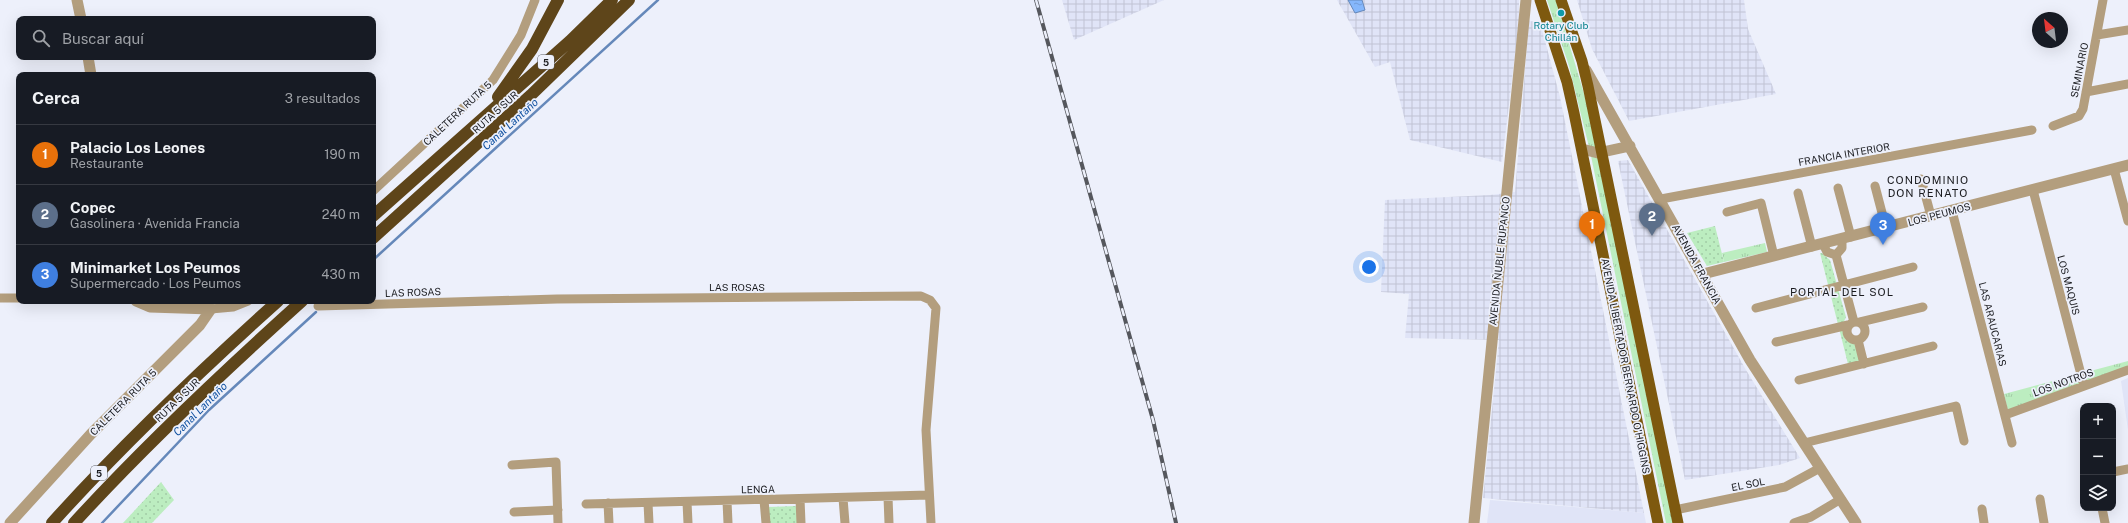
<!DOCTYPE html>
<html lang="es">
<meta charset="utf-8">
<style>
:root{--surface:#171b24;--page:#242831;--text:#f1f3f6;--muted:#9ea1a6;--line:#363941;--accent:#ea580c}
body{margin:0;font-family:"Public Sans",sans-serif;background:var(--page);color:var(--text)}
.controls{position:absolute;right:12px;bottom:12px;display:grid;overflow:hidden;border-radius:8px;box-shadow:0 4px 16px #0002}
.controls button{width:36px;height:36px;display:grid;place-items:center;padding:0;border:0;border-bottom:1px solid var(--line);background:var(--surface);color:var(--text);font:20px sans-serif}
.compass{position:absolute;left:2032px;top:12px;width:36px;height:36px;border-radius:50%;background:var(--surface);box-shadow:0 4px 16px #0002;rotate:332deg}
.you{position:absolute;left:1369px;top:267px;width:14px;height:14px;margin:-10px;border:3px solid #fff;border-radius:50%;background:#1a73e8;box-shadow:0 0 0 6px #1a73e833}
.badge{display:grid;place-items:center;width:26px;height:26px;border-radius:50%;background:var(--accent);color:#fff;font-size:13px;font-weight:700}
.pin{position:absolute;translate:-50% -33px;filter:drop-shadow(0 1px 2px #0008)}
.pin::after{content:'';position:absolute;top:21px;width:14px;height:12px;background:inherit;clip-path:polygon(0 0,100% 0,50% 100%)}
.list{margin:0;padding:0;list-style:none}
h2{display:flex;justify-content:space-between;align-items:center;height:52px;margin:0;padding:0 16px;font-size:17px}
h2 small{font-size:13px;font-weight:400;color:var(--muted)}
.list li{display:grid;grid-template-columns:26px 1fr auto;gap:12px;align-items:center;box-sizing:border-box;height:60px;padding:0 16px;border-top:1px solid var(--line)}
.list b{display:block;font-size:15px;white-space:nowrap}
.list p{margin:0;font-size:13px;white-space:nowrap;color:var(--muted)}
.list em{font-size:13px;font-style:normal;color:var(--muted)}
.icon{flex:none;width:22px;height:22px;fill:none;stroke:currentColor;stroke-width:2;stroke-linecap:round;stroke-linejoin:round}
.map{position:relative;flex:none;width:2128px;height:523px;overflow:hidden}
.search{position:absolute;background:var(--surface);box-shadow:0 4px 16px #0002;left:16px;top:16px;width:360px;height:44px;display:flex;align-items:center;gap:10px;box-sizing:border-box;padding:0 14px;border-radius:8px;color:var(--muted);font-size:15px}
.panel{position:absolute;background:var(--surface);box-shadow:0 4px 16px #0002;left:16px;top:72px;width:360px;height:232px;border-radius:8px}
.map>svg:first-child{display:block}
</style>
<div class="map">
<svg width="2128" height="523" viewBox="0 0 2128 523">
<defs>
<pattern id="industrial-grid" width="8" height="8" patternUnits="userSpaceOnUse"><rect width="8" height="8" fill="#e0e4f7"/><path d="M0 4h8M4 0v8" fill="none" stroke="#c0c3d3"/></pattern>
<pattern id="grass-tufts" width="24" height="20" patternUnits="userSpaceOnUse"><rect width="24" height="20" fill="#bcedc0"/><path d="M3 7l-1-3M5 7V3M7 7l1-3M15 17l-1-3M17 17v-4M19 17l1-3" fill="none" stroke="#a1cba5"/></pattern>
<pattern id="park-dots" width="8" height="8" patternUnits="userSpaceOnUse"><rect width="8" height="8" fill="#bcedc0"/><path d="M2 2h.1M6 6h.1" fill="none" stroke="#a1cba5" stroke-width="1.8" stroke-linecap="round"/></pattern>
<pattern id="water-ripples" width="26" height="14" patternUnits="userSpaceOnUse"><rect width="26" height="14" fill="#85b7fc"/><path d="M2 4q2-2 4 0t4 0M15 11q2-2 4 0t4 0" fill="none" stroke="#729dd8"/></pattern>
</defs>
<rect width="100%" height="100%" fill="#edf0fb"/>
<path fill="#e0e4f7" d="M2128,378v52l-7,-49z
M1490,500l154,13 2,10h-159z"/>
<path fill="url(#industrial-grid)" d="M1062,0h102l-90,40z
M1337,0h182v22l-17,140 -92,-22 -20,-78 -15,5z
M1577,0h167l4,29 28,65 -147,27 -37,-72z
M1529,21l11,1 20,75 84,416 -161,-15 16,-158 -94,-2 4,-44 -28,-2 4,-92 105,-5 25,-3z
M1628,160l118,210 54,88 -21,7 -94,15 -67,-319z"/>
<path fill="url(#grass-tufts)" d="M1547,0h9l29,97 89,426h-8l-76,-372 -21,-85z
M1765,243l2,9 -43,10 -2,-9z
M2128,361v5l-120,45 -4,-17z"/>
<path fill="url(#park-dots)" d="M1715,226l9,36 -17,4 -20,-33z
M1820,253h2l8,7 16,57c-4,8 -3,13 -1,22l12,6 4,16 -13,3z
M161,482l13,18 -22,23h-29z
M797,506l1,17h-29l-1,-16z"/>
<path fill="url(#water-ripples)" stroke="#6588ba" d="M1348,0h14l3,10 -10,3z"/>
<g fill="none" stroke-linecap="round" stroke-linejoin="round">
<path stroke="#6588ba" stroke-width="2.5" d="M373,260l285,-260
M102,523l107,-113 107,-98"/>
<path stroke="#b39e7e" stroke-width="9" d="M2097,35l31,-5
M2086,92l42,-8
M2053,126l26,-10 4,-7 20,-109
M2114,169l14,52
M1921,179l10,37
M1875,186l11,42
M1838,188l13,49
M2033,190l51,196
M373,191l120,-111 28,-45 14,-35
M1798,193l14,54
M1661,199l371,-69
M1952,211l60,232
M1727,212l34,-9 13,53
M1823,244l4,8 9,3 6,-7v-9
M1836,255l18,67
M0,298h19
M318,306l239,-7 364,-3 9,4 6,8 -10,122 5,93
M1756,308l157,-41
M211,309l22,-2 15,-6
M1847 331a9 9 0 1 1 18 0a9 9 0 1 1-18 0Z
M1860,322l63,-15
M1858,340l6,24
M1776,342l72,-17
M1799,380l134,-34
M2005,415l123,-45
M1804,443l152,-37 8,35
M512,465l44,-3 2,61
M2113,472l15,-3
M888,497l1,26
M843,498l2,25
M800,499l1,24
M2040,499l4,24
M764,500l2,23
M727,501l1,22
M687,502l1,21
M608,503l1,20
M648,503l1,20
M586,504l343,-9
M2102,508l3,15
M1982,509l2,14
M1675,510l110,-23 35,-19
M514,512l44,-2
M1794,523l17,-6 30,-18"/>
<path stroke="#b39e7e" stroke-width="11" d="M77,0l4,19
M88,57l3,18
M1586,70l164,290 106,163
M1582,149l16,4 32,-7
M1703,274l425,-109
M10,523l81,-89 109,-109 11,-16 -61,-2 -14,-6
M1474,523l52,-523"/>
<path stroke="#7e590f" stroke-width="11" d="M1540,0l27,82 7,31 84,410
M1561,0l21,61 6,25 90,437"/>
<path stroke="#5e451a" stroke-width="12" d="M498,97l34,-48 26,-49
M373,216l197,-175 42,-41
M373,238l158,-143 98,-95
M52,523c71,-79 147,-151 226,-222
M74,523c72,-79 149,-151 228,-222"/>
<g stroke="#55575d" stroke-width="4">
<path id="rail" d="M1036,0l117,420 23,103"/>
</g>
<use href="#rail" stroke="#edf0fb" stroke-width="2.5" stroke-dasharray="8" stroke-linecap="butt"/>
</g>
<circle fill="#0f9aa8" stroke="#edf0fb" stroke-width="1.5" cx="1561" cy="13" r="4"/>
<g text-anchor="middle" dominant-baseline="central" stroke-width="3.5" stroke-linejoin="round" paint-order="stroke">
<g fill="#edf0fb" stroke="#595b61" stroke-width="1">
<rect x="538" y="55" width="16" height="14" rx="3"/>
<rect x="91" y="466" width="16" height="14" rx="3"/>
</g>
<g font-size="9" font-weight="bold" fill="#1a1b1f">
<text x="546" y="62">5</text>
<text x="99" y="473">5</text>
</g>
<g font-size="10" fill="#0d838f" stroke="#edf0fb">
<text x="1561" y="25">Rotary Club<tspan x="1561" dy="12">Chillán</tspan></text>
</g>
<g font-size="10" fill="#1a1b1f" stroke="#edf0fb">
<text transform="translate(2079 70) rotate(-79)">SEMINARIO</text>
<text transform="translate(495 112) rotate(-42)">RUTA 5 SUR</text>
<text transform="translate(457 113) rotate(-43)">CALETERA RUTA 5</text>
<text transform="translate(1844 154) rotate(-10)">FRANCIA INTERIOR</text>
<text transform="translate(1939 214) rotate(-15)">LOS PEUMOS</text>
<text transform="translate(1499 261) rotate(-84)">AVENIDA ÑUBLE RUPANCO</text>
<text transform="translate(1697 264) rotate(61)">AVENIDA FRANCIA</text>
<text transform="translate(2069 285) rotate(75)">LOS MAQUIS</text>
<text x="737" y="287">LAS ROSAS</text>
<text transform="translate(413 292) rotate(-2)">LAS ROSAS</text>
<text transform="translate(1993 324) rotate(76)">LAS ARAUCARIAS</text>
<text transform="translate(1626 366) rotate(79)">AVENIDA LIBERTADOR BERNARDO O'HIGGINS</text>
<text transform="translate(2063 382) rotate(-20)">LOS NOTROS</text>
<text transform="translate(177 400) rotate(-44)">RUTA 5 SUR</text>
<text transform="translate(123 402) rotate(-45)">CALETERA RUTA 5</text>
<text transform="translate(1748 484) rotate(-11)">EL SOL</text>
<text transform="translate(758 489) rotate(-1)">LENGA</text>
</g>
<g font-size="11" font-style="italic" fill="#1051a1" stroke="#edf0fb">
<text transform="translate(510 124) rotate(-42)">Canal Lantaño</text>
<text transform="translate(200 409) rotate(-45)">Canal Lantaño</text>
</g>
<g font-size="11" letter-spacing="1" fill="#1a1b1f" stroke="#edf0fb">
<text x="1928" y="180">CONDOMINIO<tspan x="1928" dy="13">DON RENATO</tspan></text>
<text x="1842" y="292">PORTAL DEL SOL</text>
</g>
</g>
</svg>
<div class="controls">
<button>+</button>
<button>−</button>
<button><svg class="icon" aria-label="layers" viewBox="0 0 24 24"><path d="M12 4l9 5-9 5-9-5zM3 14l9 5 9-5"/></svg></button>
</div>
<svg class="compass" viewBox="-18 -18 36 36"><path d="M0-13l5 13h-10z" fill="#e53935"/><path d="M0 13l5-13h-10z" fill="#9ea1a6"/></svg>
<div class="you"></div>
<div class="pin badge" style="left:1592px;top:244px;background:#e8710a">1</div>
<div class="pin badge" style="left:1652px;top:236px;background:#5c6f8a">2</div>
<div class="pin badge" style="left:1883px;top:245px;background:#3f7fe0">3</div>
<div class="search"><svg class="icon" aria-label="search" viewBox="0 0 24 24"><circle cx="10" cy="10" r="6"/><path d="M15 15l6 6"/></svg>Buscar aquí</div>
<section class="panel">
<h2>Cerca<small>3 resultados</small></h2>
<ul class="list">
<li><span class="badge" style="background:#e8710a">1</span><div><b>Palacio Los Leones</b><p>Restaurante</p></div><em>190 m</em></li>
<li><span class="badge" style="background:#5c6f8a">2</span><div><b>Copec</b><p>Gasolinera · Avenida Francia</p></div><em>240 m</em></li>
<li><span class="badge" style="background:#3f7fe0">3</span><div><b>Minimarket Los Peumos</b><p>Supermercado · Los Peumos</p></div><em>430 m</em></li>
</ul>
</section>
</div>
